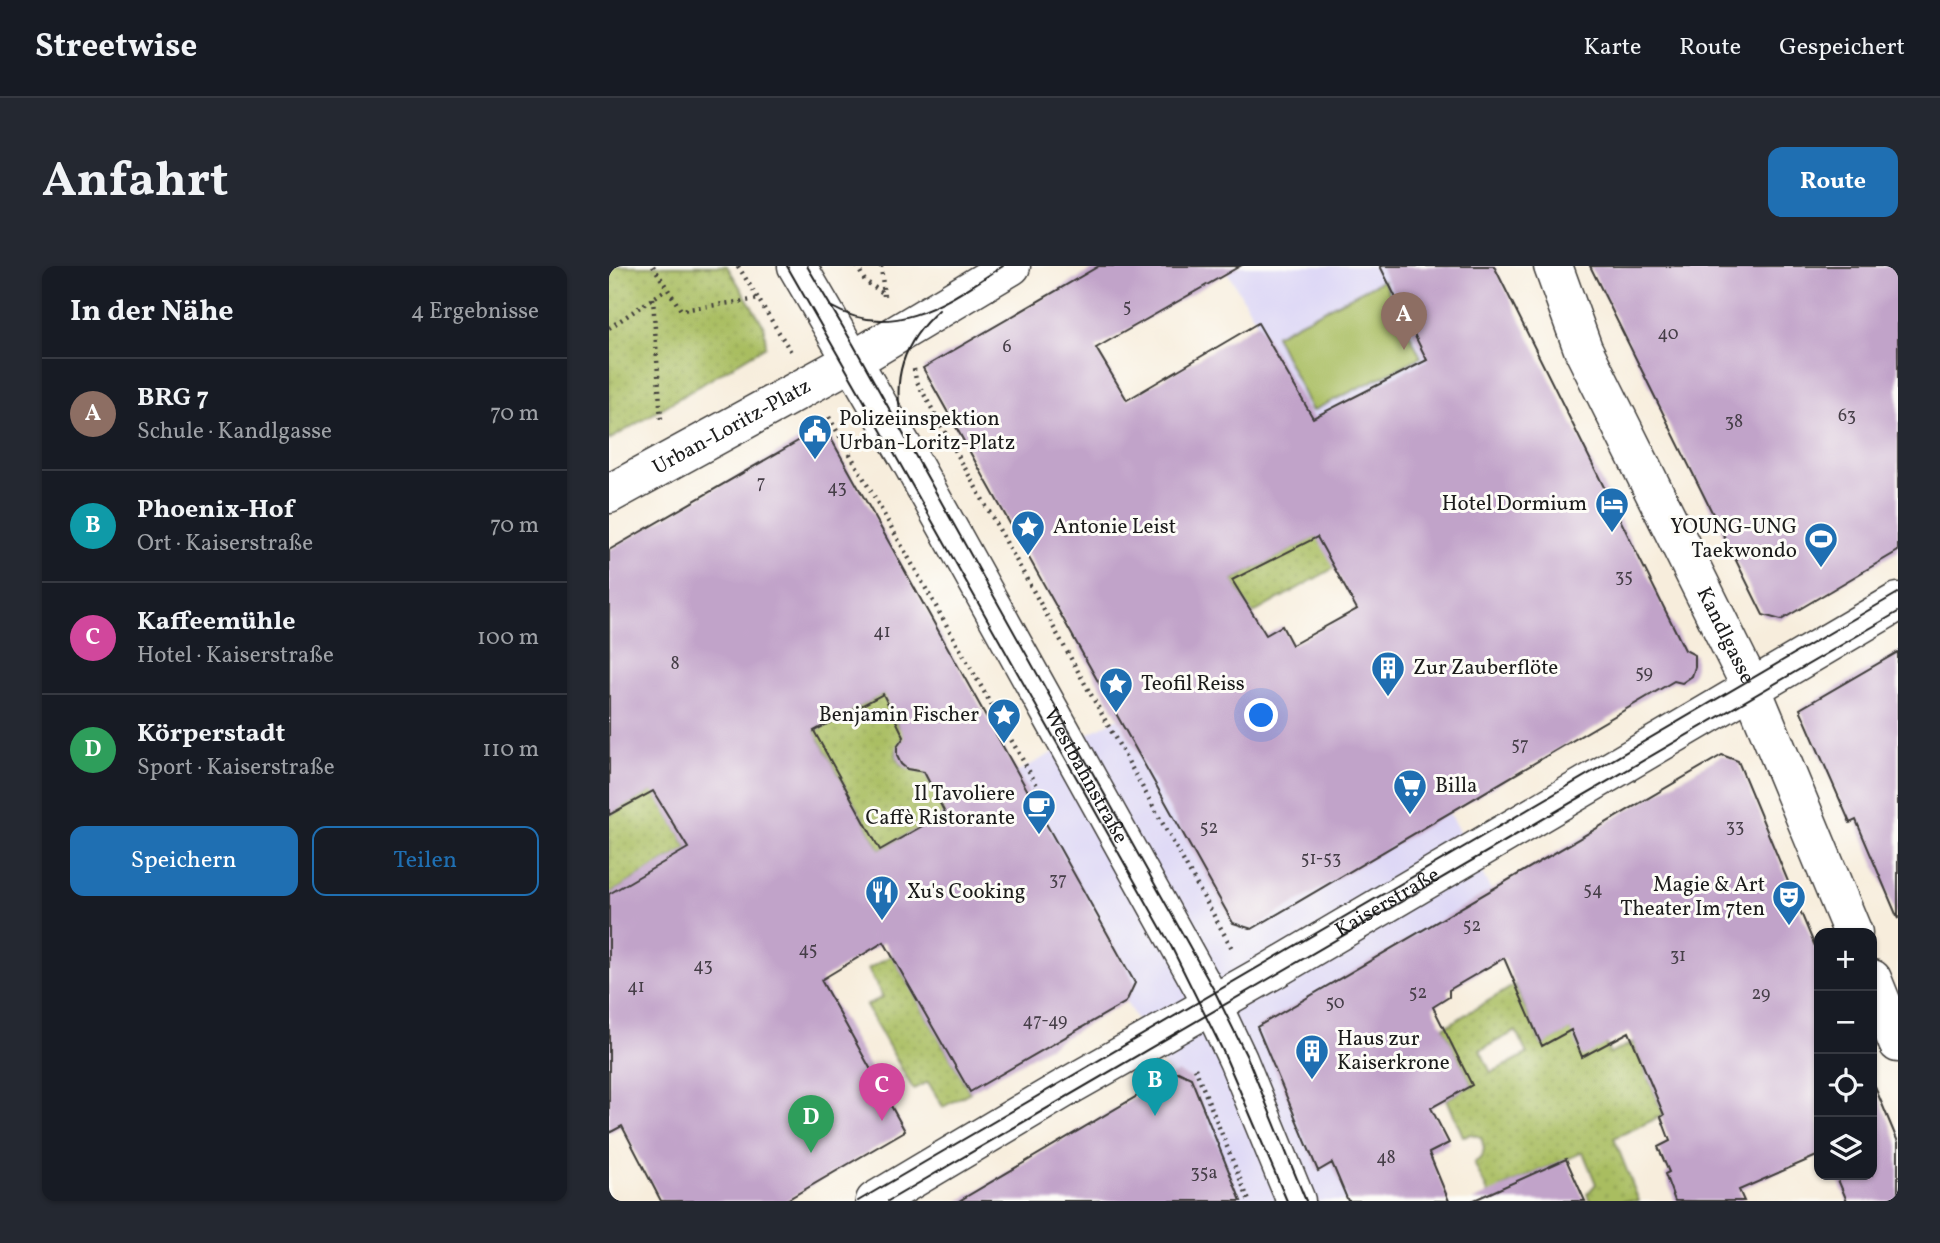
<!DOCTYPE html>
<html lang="de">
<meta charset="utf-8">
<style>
:root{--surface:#171b24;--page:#242831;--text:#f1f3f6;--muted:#9ea1a6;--line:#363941;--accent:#1f6fb2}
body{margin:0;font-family:Vollkorn,serif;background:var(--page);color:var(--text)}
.controls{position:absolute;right:21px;bottom:21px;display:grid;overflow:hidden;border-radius:14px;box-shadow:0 2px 5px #0004}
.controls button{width:63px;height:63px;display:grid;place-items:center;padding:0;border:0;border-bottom:2px solid var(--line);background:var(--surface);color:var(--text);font:35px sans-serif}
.you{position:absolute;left:653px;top:450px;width:24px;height:24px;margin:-18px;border:5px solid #fff;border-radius:50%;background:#1a73e8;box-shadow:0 0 0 10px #1a73e833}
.badge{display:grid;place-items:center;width:46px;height:46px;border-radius:50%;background:var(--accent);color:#fff;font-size:23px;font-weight:700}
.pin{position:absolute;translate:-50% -58px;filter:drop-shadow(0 2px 4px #0008)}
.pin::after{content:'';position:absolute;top:37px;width:24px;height:21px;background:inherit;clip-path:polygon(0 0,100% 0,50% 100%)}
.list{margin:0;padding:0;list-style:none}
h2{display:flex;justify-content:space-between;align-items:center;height:91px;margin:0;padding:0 28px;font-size:30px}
h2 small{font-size:23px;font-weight:400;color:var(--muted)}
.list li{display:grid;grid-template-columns:46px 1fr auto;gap:21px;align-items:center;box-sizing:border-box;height:112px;padding:0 28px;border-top:2px solid var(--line)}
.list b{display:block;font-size:26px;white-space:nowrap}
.list p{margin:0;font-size:23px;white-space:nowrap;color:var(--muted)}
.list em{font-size:23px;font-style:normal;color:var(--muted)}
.actions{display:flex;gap:14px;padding:21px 28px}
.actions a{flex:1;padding:16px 0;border:2px solid var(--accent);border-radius:14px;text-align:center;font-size:24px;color:var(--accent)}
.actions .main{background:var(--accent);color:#fff}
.icon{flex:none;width:38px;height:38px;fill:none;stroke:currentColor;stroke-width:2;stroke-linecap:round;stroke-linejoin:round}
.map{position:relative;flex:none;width:1289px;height:935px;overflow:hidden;border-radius:14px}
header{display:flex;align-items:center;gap:42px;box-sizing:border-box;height:98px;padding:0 35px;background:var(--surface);border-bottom:2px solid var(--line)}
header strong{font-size:33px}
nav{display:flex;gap:38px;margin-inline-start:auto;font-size:24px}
.intro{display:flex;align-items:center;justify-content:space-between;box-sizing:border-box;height:168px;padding:0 42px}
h1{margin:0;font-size:49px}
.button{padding:18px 32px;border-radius:14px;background:var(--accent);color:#fff;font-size:24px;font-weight:700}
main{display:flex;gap:42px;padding:0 42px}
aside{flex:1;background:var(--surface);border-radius:14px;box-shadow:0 2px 5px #0004}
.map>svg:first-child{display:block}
</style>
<header>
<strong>Streetwise</strong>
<nav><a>Karte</a><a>Route</a><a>Gespeichert</a></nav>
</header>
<div class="intro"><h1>Anfahrt</h1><a class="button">Route</a></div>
<main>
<aside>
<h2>In der Nähe<small>4 Ergebnisse</small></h2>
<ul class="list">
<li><span class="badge" style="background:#8d6e63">A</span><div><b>BRG 7</b><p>Schule · Kandlgasse</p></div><em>70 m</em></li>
<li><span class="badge" style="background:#0f9aa8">B</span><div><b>Phoenix-Hof</b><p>Ort · Kaiserstraße</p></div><em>70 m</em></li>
<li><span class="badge" style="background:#d1479c">C</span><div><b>Kaffeemühle</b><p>Hotel · Kaiserstraße</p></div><em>100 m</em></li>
<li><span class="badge" style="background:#2e9e5b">D</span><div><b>Körperstadt</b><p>Sport · Kaiserstraße</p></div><em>110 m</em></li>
</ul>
<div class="actions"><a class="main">Speichern</a><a>Teilen</a></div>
</aside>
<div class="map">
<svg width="1289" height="935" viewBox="0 0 1289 935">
<defs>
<pattern id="grass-dots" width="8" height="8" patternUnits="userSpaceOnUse" patternTransform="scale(1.75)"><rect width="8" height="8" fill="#a9bd61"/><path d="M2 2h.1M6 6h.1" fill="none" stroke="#91a254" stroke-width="1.8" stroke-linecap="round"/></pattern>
</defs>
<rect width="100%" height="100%" fill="#fdfcf7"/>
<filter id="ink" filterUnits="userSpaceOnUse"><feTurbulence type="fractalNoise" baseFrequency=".0143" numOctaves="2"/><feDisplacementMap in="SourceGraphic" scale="14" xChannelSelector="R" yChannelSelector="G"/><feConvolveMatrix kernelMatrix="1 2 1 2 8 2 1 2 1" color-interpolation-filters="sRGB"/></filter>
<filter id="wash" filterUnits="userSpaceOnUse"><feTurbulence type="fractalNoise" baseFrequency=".00686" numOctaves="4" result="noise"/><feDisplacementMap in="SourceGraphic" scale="28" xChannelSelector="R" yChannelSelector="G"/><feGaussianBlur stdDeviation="1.57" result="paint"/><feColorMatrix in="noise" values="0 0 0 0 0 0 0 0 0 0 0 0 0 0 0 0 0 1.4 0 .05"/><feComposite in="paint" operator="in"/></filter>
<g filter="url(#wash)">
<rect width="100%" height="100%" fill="#f7eddc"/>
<path fill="#dcd6f6" d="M615,0h270l55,110 -202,100z
M509,452l115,205 19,6 197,-116 42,77 -233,137 60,144 14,-8 16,38h-107l-50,-123 -13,-6 -7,5 -45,-75 9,-19 -118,-211z"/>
<path fill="url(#grass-dots)" stroke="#626c3e" stroke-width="2" fill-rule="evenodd" d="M0,0h118l37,60 2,20 -157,94z
M757,245l18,29 -132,74 -20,-34z
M279,425l10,22 -5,2 5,11 13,9c-28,14 -13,44 18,31l44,81 -57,-17 -36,20 -66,-119z
M45,524l34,58 -79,46v-79z
M283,689l78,137 -27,15 -15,-25 -15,7 -47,-83 17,-9 -15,-28z
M906,719l27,60 29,-16 35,15 4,10 23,-12 31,73 -50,23 25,63h-49l-3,-7 9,-10 -13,-32 -78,34 -13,15 -18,-38 8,-6 2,-9 -3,-11 -10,-3 -8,2 -16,-37 25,-14 -29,-57zM907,765l11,23 -36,19 -11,-23z"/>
<path fill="#a9bd61" stroke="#626c3e" stroke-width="2" d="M774,14l38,77 -109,54 -37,-76z"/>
<g id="blocks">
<path fill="#c1a3c9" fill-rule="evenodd" d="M490,0h141l-144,82 31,52 131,-77 55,95 114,-58 -47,-94h114l191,384 10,5v12l-3,9 -10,7 -8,-2 -422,248 -19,-6 -310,-555zM708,271l40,72 -65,36 -10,-19 -16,9 -34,-55z
M981,0h308v285l-117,69 -18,-5z
M215,160l311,557 -9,19 -156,90 -86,-150 -63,38 84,151 -120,70h-124l-39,-75 -13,7v-239l79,-46 -35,-57 -44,24v-265zM274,428l21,43 -7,10v9l4,8 6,5 17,3 21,41 -65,37 -66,-119z
M1289,386v267l-42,-99 -6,3 -50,-114z
M1113,489l16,6 81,195v199l-80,35 5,11h-69l-10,-27 4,-2 -11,-25 12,-6 -9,-24 3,-2 -35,-83 -47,25 -11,-27 -29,16 -38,-88 -55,32v7l-16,10 39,78 -41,23 18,35 -20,10 20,48h-101l-16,-38 -14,8 -61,-144z
M569,806l13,6 50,123h-282z
M1263,814l26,62v59h-51l-11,-26h36z
M957,893l19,42h-113z"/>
</g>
</g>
<g filter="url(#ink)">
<use href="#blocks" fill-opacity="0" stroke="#3d3b39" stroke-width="2"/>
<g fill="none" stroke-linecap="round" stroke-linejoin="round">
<g stroke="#3d3b39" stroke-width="41">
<g id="minor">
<path id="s1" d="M188,0l116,199 295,531 30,64 58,141"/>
<path id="s2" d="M944,0l30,83 168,338 102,246"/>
<path id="s3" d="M0,228l245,-134 157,-94"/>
<path d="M1263,713l26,64"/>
<path id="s4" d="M266,935l190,-113 208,-118 625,-368"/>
</g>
</g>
<path stroke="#3d3b39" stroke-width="4.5" stroke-dasharray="2 5" stroke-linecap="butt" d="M44,0l28,44 78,-11
M129,0l53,86
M248,0l8,15 18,12
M272,0l3,30
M44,32l8,122
M0,62l58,-39
M305,103l2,11 317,570
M220,151l214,379 6,-3
M586,802l54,133"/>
<use href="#minor" stroke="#fff" stroke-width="38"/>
<path stroke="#1c1c1c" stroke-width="2" d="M178,0l108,189 276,491 51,103 65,152
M198,0l46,78 362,648 33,67 58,142
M221,40c64,37 120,-6 173,-40
M294,160c-12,-47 0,-84 36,-116
M249,935l1040,-608
M279,935l1010,-589"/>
</g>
</g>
<defs>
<g id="civic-pin" transform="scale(1.75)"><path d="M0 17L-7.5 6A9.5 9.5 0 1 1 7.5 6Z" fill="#1f6fb2" stroke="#fdfcf7"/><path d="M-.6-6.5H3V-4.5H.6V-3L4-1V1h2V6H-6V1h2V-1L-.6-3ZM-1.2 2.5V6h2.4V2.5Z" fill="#fff"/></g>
<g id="hotel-pin" transform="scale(1.75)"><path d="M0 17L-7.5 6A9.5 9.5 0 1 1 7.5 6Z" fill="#1f6fb2" stroke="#fdfcf7"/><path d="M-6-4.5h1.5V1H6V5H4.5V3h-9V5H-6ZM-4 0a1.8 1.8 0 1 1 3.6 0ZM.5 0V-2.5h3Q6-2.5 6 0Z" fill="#fff"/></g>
<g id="sight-pin" transform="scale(1.75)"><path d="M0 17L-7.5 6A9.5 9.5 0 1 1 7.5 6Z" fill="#1f6fb2" stroke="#fdfcf7"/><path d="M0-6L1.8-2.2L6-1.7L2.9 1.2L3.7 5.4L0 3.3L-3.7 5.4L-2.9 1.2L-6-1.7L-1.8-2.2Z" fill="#fff"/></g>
<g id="stadium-pin" transform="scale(1.75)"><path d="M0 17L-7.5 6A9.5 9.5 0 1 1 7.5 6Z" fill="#1f6fb2" stroke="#fdfcf7"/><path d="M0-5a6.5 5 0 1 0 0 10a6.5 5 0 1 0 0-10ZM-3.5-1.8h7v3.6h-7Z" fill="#fff"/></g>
<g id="building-pin" transform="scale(1.75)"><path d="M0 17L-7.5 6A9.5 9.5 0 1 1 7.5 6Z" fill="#1f6fb2" stroke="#fdfcf7"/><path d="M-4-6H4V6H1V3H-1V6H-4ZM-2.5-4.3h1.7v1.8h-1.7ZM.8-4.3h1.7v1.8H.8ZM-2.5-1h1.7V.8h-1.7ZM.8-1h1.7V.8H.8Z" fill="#fff"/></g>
<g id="supermarket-pin" transform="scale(1.75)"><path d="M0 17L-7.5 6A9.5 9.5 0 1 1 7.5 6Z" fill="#1f6fb2" stroke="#fdfcf7"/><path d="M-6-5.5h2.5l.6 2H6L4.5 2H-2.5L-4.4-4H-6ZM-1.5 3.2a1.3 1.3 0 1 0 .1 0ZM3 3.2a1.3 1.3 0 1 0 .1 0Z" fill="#fff"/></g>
<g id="cafe-pin" transform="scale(1.75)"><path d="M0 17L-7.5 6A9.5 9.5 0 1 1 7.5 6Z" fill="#1f6fb2" stroke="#fdfcf7"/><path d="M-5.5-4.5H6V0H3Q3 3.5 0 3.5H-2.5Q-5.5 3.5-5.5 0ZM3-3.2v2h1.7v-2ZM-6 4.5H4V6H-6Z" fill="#fff"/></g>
<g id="restaurant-pin" transform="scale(1.75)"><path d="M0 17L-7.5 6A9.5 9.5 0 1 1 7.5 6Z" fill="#1f6fb2" stroke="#fdfcf7"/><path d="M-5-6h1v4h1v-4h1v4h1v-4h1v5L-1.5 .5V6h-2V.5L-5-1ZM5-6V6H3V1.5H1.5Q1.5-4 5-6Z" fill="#fff"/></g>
<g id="theatre-pin" transform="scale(1.75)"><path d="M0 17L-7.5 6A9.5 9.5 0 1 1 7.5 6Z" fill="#1f6fb2" stroke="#fdfcf7"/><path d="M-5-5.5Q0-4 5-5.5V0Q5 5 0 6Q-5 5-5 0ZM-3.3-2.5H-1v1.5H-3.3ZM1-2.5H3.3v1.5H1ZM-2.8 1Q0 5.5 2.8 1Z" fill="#fff"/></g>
</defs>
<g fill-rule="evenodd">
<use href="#civic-pin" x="206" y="165"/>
<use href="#hotel-pin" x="1003" y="238"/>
<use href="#sight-pin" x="419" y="261"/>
<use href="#stadium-pin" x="1212" y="273"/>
<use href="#building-pin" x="779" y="402"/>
<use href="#sight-pin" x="507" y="418"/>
<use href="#sight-pin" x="395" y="449"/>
<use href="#supermarket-pin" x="801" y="520"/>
<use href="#cafe-pin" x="430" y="540"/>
<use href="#restaurant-pin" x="273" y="626"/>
<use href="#theatre-pin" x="1180" y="631"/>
<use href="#building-pin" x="703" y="785"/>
</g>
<g text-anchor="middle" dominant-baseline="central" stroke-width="6" stroke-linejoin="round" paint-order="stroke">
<g font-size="18" fill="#453e47">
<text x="518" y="41">5</text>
<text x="1059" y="68">40</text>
<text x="398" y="81">6</text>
<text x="1238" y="150">63</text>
<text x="1125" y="156">38</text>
<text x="152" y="217">7</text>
<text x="228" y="222">43</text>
<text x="1015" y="311">35</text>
<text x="273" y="366">41</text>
<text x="66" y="398">8</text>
<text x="1035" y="407">59</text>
<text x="911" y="479">57</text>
<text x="1126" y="561">33</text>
<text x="600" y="562">52</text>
<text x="712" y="593">51-53</text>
<text x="449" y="614">37</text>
<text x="984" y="624">54</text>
<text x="863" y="660">52</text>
<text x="199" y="684">45</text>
<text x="1069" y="690">31</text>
<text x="94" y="700">43</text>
<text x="27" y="721">41</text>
<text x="809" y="727">52</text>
<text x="1152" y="728">29</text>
<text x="726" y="737">50</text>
<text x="436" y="755">47-49</text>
<text x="777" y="892">48</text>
<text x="595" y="907">35a</text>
</g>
<g font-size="21" fill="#1c1c1c" stroke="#fdfcf7" text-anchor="start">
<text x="230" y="153">Polizeiinspektion<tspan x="230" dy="24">Urban-Loritz-Platz</tspan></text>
<text x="978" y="238" text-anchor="end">Hotel Dormium</text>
<text x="444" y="261">Antonie Leist</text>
<text x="1188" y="261" text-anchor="end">YOUNG-UNG<tspan x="1188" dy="24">Taekwondo</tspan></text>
<text x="804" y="402">Zur Zauberflöte</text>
<text x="532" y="418">Teofil Reiss</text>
<text x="370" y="449" text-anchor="end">Benjamin Fischer</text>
<text x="826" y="520">Billa</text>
<text x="406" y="528" text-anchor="end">Il Tavoliere<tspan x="406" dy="24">Caffè Ristorante</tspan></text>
<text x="1156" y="619" text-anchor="end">Magie &amp; Art<tspan x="1156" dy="24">Theater Im 7ten</tspan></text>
<text x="298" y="626">Xu's Cooking</text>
<text x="728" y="773">Haus zur<tspan x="728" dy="24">Kaiserkrone</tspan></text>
</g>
<g font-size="21" fill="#1c1c1c" stroke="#fdfcf7">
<text stroke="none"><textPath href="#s3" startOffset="140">Urban-Loritz-Platz</textPath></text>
<text stroke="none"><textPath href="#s2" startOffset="408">Kandlgasse</textPath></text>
<text stroke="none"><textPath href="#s1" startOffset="586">Westbahnstraße</textPath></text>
<text stroke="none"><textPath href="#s4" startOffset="593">Kaiserstraße</textPath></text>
</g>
</g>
</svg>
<div class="controls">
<button>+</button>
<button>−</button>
<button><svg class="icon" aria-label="locate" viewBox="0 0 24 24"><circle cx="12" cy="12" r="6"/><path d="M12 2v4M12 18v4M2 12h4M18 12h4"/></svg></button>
<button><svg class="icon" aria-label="layers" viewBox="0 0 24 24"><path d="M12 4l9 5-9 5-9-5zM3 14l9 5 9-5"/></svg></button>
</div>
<div class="you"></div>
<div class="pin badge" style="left:795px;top:84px;background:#8d6e63">A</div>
<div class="pin badge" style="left:546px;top:850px;background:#0f9aa8">B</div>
<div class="pin badge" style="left:273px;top:855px;background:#d1479c">C</div>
<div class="pin badge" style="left:202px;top:887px;background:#2e9e5b">D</div>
</div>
</main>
